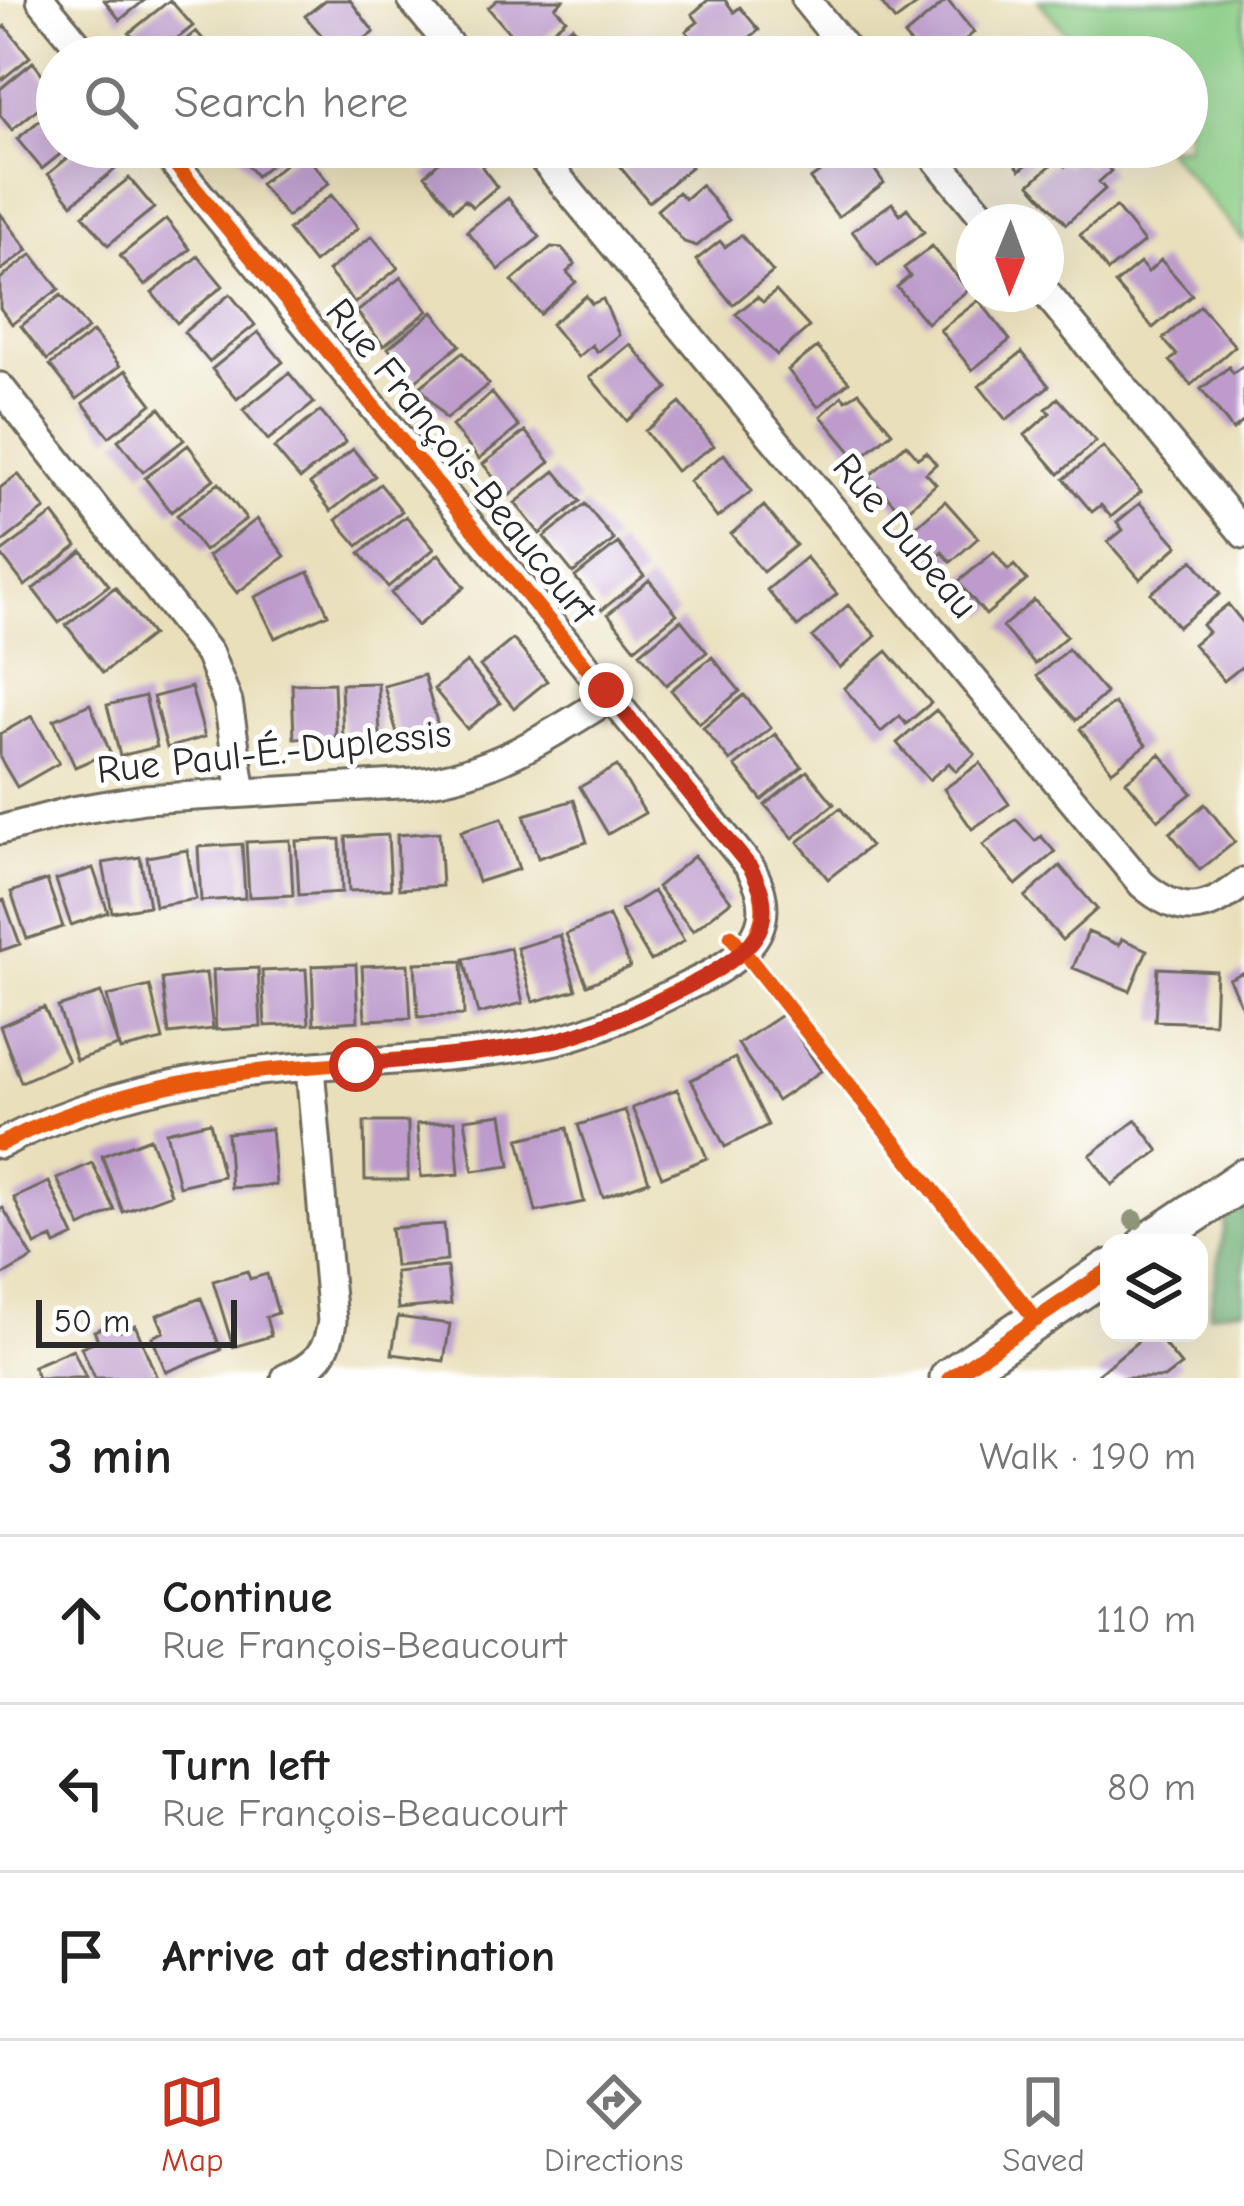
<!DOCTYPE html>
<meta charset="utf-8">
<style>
:root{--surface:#fff;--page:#f6f6f6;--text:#222;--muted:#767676;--line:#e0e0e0;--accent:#c8321e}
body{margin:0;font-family:"Comic Neue",sans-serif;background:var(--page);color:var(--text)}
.controls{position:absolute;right:36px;bottom:36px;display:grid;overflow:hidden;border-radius:24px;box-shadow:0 12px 48px #0002}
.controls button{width:108px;height:108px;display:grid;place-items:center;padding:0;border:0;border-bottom:3px solid var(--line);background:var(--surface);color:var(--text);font:60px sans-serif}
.compass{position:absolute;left:956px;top:204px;width:108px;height:108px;border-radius:50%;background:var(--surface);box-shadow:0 12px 48px #0002;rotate:181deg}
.scale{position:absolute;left:36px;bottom:30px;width:201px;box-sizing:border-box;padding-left:12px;border:6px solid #2b2b2b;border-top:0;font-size:33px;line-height:42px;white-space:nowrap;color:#2b2b2b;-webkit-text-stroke:9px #fff;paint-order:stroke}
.stop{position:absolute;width:36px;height:36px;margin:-27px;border:9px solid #c8321e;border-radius:50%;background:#fff}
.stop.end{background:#c8321e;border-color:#fff;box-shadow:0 3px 12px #0008}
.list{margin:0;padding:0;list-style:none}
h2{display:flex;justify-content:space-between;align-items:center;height:156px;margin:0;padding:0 48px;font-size:51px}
h2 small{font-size:39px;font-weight:400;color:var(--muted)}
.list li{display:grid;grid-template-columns:78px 1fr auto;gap:36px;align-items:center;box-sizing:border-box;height:168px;padding:0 48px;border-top:3px solid var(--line)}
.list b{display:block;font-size:45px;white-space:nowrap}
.list p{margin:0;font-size:39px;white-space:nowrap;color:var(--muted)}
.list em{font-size:39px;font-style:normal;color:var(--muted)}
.icon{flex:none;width:66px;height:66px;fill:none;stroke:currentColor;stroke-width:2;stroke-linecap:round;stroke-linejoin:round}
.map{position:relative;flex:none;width:1244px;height:1378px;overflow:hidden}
.search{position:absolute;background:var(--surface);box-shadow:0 12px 48px #0002;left:36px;right:36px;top:36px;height:132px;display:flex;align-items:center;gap:30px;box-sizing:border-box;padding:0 42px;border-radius:66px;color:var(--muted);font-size:45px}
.sheet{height:660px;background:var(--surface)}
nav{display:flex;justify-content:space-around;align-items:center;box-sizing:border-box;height:168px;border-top:3px solid var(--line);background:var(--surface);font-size:33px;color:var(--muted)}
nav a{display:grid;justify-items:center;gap:6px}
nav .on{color:var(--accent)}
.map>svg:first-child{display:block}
</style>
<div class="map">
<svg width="1244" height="1378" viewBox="0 0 1244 1378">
<rect width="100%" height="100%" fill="#fff"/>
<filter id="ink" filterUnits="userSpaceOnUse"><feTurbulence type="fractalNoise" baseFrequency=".00833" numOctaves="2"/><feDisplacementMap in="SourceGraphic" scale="24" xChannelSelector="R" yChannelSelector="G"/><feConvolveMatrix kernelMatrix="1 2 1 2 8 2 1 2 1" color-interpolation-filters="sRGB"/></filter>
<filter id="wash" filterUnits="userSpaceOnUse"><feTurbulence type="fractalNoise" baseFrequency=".004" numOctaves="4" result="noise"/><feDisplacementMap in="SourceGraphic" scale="48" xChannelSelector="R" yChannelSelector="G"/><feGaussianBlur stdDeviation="2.7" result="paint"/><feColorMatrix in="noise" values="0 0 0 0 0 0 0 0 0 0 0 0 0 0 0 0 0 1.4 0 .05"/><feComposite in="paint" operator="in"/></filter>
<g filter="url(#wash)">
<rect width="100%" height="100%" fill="#e9dfba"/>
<path fill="#8bcd86" stroke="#5b7c58" stroke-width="3" d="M1038,0h206v241l-80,-94h23v-90h-100z"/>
<path fill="#70b073" stroke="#4e6e4f" stroke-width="3" d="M1244,1201v107l-35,6 18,-101z"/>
<g id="blocks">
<path fill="#bd9bcc" d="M104,0h41l-25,20z
M170,0l23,26 -39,31h-5l-20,-24z
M326,0h24l24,32 -34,25 -35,-41z
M497,0h66l-8,7 11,12 -40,33 -38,-44z
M708,0h17l9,12 6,-5 19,23 -33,27h-19l-21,-26 12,-9 -6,-8z
M879,0h44l-28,21z
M947,0l27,32 -28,25h-24l-18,-21z
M5,26l25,31 -30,24v-50z
M572,26l24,31h-64z
M196,31l22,26h-53z
M380,42l13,15h-31z
M762,42l12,15h-32z
M33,62l24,31 -45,37 -12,-15v-26z
M57,106v41h12l-27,22 -25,-30z
M81,147h21l16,20 -46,37 -24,-30z
M232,147h60l-36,29z
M402,147h45l-11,8 -6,-8 -17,13z
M455,147h21l12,13 -6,7 15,20 -24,20 -8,-7 -12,10 -28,-35z
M624,147h51l16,20 -42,35 -37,-45z
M787,147h42l-27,20z
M1002,147h48l-30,23z
M302,150l27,33 -42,34 -27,-33z
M848,152l7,10 9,-7 20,28 -46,34 -28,-38z
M1077,156l10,10 11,-9 13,14 -12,11 6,7 -39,35 -36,-40 29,-26 6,8z
M129,178l25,30 -46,37 -25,-30z
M701,185l28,35 -32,26 -13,-4 -27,-32 21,-18 7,7z
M331,195l27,33 -44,35 -26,-33z
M508,198l32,39 -41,33 -32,-39z
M892,203l8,11 7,-6 17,24 -46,34 -26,-35z
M1116,207l28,35 -36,29 -28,-36z
M0,213l28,37 -28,21z
M166,219l24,30 -45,37 -25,-30z
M741,235l32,37 -40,33 -37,-45 24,-19 5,6z
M372,236l26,32 -43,35 -27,-32z
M932,246l36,44 -41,33 -30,-36 13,-11 -6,-8z
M551,247l11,1 13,16 -8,8 9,10 -36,32 -28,-33z
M32,254l27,35 -47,35 -12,-16v-29z
M198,256l25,30 -46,37 -25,-30z
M1161,260l31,35 -39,33 -38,-44 25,-21 8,9z
M401,277l27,34 -44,35 -27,-34z
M776,291l33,36 -32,28 -41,-41 21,-17 6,5z
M230,294l25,31 -46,37 -25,-30z
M61,295l27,34 -41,31 -26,-34z
M586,296l6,8 11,-5 16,36 -22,17 -5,-7 -14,12 -27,-33z
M979,300l31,40 -38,30 -32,-40z
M1200,306l35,40 -44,39 -21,-24 7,-6 -14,-16z
M433,312l27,33 -45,36 -27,-33z
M93,332l27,34 -43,33 -27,-34z
M258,332l25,30 -46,37 -25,-30z
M630,344l38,44 -41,33 -37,-44z
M817,347l32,35 -31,25 -30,-37z
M463,352l26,32 -43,35 -26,-32z
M1022,352l27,34 -43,34 -27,-34z
M1244,365v56l-11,9 -32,-41 28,-22 4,6z
M126,370l26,34 -43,33 -26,-34z
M289,373l25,30 -46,37 -25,-30z
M859,392l33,40 -34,28 -37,-44 21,-20 4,4z
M492,393l27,34 -40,32 -27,-33z
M1058,398l38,43 -37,33 -34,-39 25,-22 -4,-4z
M680,403l34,43 -38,25 -31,-40z
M160,408l24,32 -41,32 -25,-32z
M320,411l26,31 -46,37 -26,-31z
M525,431l25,31 -41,34 -26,-32z
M906,444l12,14 8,-6 10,12 -10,9 10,11 -33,30 -34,-38z
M188,445l26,34 -43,33 -26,-34z
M1103,447l38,45 -30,25 -10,-12 -9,7 -28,-33z
M353,449l22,27 -44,35 -21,-27z
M724,454l28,37 -35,27 -28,-37z
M555,471l25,30 -40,33 -25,-31z
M18,474l27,35 -45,35v-56z
M219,483l27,36 -42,32 -27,-36z
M380,484l22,27 -44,35 -22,-26z
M945,501l33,37 -27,24 -9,-10 -7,7 -24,-28z
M1140,503l38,43 -38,33 -32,-37 15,-12 -6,-8z
M585,504l29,36 -41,33 -29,-36z
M764,506l32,39 -33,27 -32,-38z
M53,514l24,32 -52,40 -25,-33z
M406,516l28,33 -46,38 -28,-34z
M257,519l28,37 -48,37 -29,-37z
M618,543l26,33 -42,34 -27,-33z
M82,551l27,34 -50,38 -26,-34z
M994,552l14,18 6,-5 13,15 -41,35 -28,-33z
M439,554l26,33 -48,39 -26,-33z
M806,557l31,37 -39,33 -31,-37z
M1193,560l27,34 -42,33 -27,-34z
M309,572l19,42 -53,24 -20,-41z
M649,580l28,34 -42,34 -27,-34z
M115,587l37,48 -49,38 -37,-48z
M1034,600l33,36 -32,28 -33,-37z
M1228,604l16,20v41l-20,16 -31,-37 15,-12 -6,-7z
M848,605l28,31 -36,32 -28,-31z
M681,620l26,32 -41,33 -26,-32z
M513,639l34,42 -33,27 -34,-42z
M1068,649l38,44 -30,27 -39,-44z
M887,651l44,52 -25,21 -6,-8 -19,16 -37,-44z
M712,657l28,34 -41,33 -28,-34z
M467,662l33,41 -33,26 -33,-40z
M424,675l14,51 -40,11 -14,-51z
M334,683l2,54 -42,1 -2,-54z
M378,683l2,56 -37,1 -2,-56z
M191,687l14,50 -38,11 -14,-51z
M744,695l27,33 -41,33 -27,-33z
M145,696l12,51 -37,9 -13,-51z
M1114,703l32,42 -34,26 -32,-42z
M90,704l20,48 -35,15 -21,-47z
M936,710l39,44 -19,17 -7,-8 -20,17 -32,-37z
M32,716l27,47 -42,24 -17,-29v-24z
M775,734l27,33 -40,33 -27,-34z
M1160,754l32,39 -34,27 -32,-39z
M980,763l29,41 -37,25 -28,-40z
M617,766l28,47 -37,21 -28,-47z
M807,771l27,33 -41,34 -28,-33z
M574,800l13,42 -49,16 -14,-43z
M1205,804l30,38 -35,28 -30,-37z
M840,808l30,38 -42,33 -30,-37z
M502,818l17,51 -41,13 -17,-51z
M1016,819l19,22 6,-5 14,16 -39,33 -33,-40z
M439,832l3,54 -43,3 -2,-54z
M388,835l3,54 -42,2 -3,-54z
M340,839l2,53 -43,3 -3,-54z
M290,840l3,55 -44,2 -3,-55z
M242,844l3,54 -44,3 -3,-54z
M187,850l9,49 -41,7 -8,-49z
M694,856l37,45 -38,30 -36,-44z
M140,857l9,49 -37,6 -9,-49z
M1060,866l37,43 -35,31 -37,-43z
M93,868l15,44 -37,13 -15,-45z
M47,880l16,47 -36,12 -16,-47z
M653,891l31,50 -33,20 -30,-50z
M4,900l16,44 -20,7v-50z
M609,916l21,51 -43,18 -21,-51z
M1088,932l31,13 3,-6 25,11 -17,41 -57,-23z
M560,935l16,55 -43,12 -16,-54z
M510,948l13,55 -45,11 -14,-55z
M462,961l2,54 -46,2 -3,-54z
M356,964l2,57 -44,3 -2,-58z
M408,964l3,54 -46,2 -3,-54z
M258,968l3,59 -45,3 -3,-60z
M1158,968l58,3 -2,52 -59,-2z
M306,969l3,55 -44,2 -3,-55z
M1244,972v40l-15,-33z
M206,973l7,56 -44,5 -7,-55z
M150,986l13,54 -43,10 -13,-54z
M101,993l17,53 -42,14 -18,-53z
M44,1007l24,54 -47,21 -21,-56z
M783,1014l38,57 -44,30 -39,-57z
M735,1058l33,67 -43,22 -34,-67z
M677,1089l30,69 -45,19 -30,-69z
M625,1110l24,71 -46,16 -25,-72z
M502,1114l8,52 -37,5 -8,-52z
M1136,1120l23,31 -47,34 -22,-30z
M455,1121l4,53 -38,3 -4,-53z
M210,1122l13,54 -44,10 -13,-54z
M364,1122h44v58h-43z
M567,1128l17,74 -48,10 -17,-73z
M271,1129l5,56 -45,3 -4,-55z
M150,1138l21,56 -48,18 -21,-56z
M92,1163l23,47 -34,17 -24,-48z
M49,1182l25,54 -19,9 -3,-7 -17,7 -21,-47z
M3,1208l30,50 -33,19v-68z
M444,1224l3,37 -52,5 -4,-38z
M447,1267l4,37 -53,5 -3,-37z
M247,1271l3,8 17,-5 11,39 -12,4 5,19 -38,11 -20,-66z
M201,1298l20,52 -55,22 -14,-35 12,-5 -7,-17z
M398,1317l52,7 -6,37 -52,-7z
M116,1322l4,9 15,-6 22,53h-62l-14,-31 17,-7 -4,-9z
M1148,1333h7l26,32 -17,13h-63l-3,-4z
M73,1349l13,29h-48l-5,-12z"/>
</g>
</g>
<g filter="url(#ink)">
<use href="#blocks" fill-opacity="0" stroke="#6e6a5d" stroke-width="3"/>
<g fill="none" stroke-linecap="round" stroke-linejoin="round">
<g stroke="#6e6a5d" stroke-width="33">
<path id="minor" d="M41,0l47,57
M412,0l47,57
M806,0l46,57
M533,147l609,737c38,33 65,29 102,-2
M926,147l62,75
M1046,293l198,241
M0,387l209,267 19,48 14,91
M0,830l72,-19 72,-12 272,-16c74,-8 133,-47 195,-86
M0,1144c74,-38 154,-59 236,-70 106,-15 215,-11 320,-34 44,-10 87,-32 127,-52 55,-26 104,-56 67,-121l-589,-720
M286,1378c29,-12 42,-25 46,-57l-22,-253"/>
</g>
<g stroke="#6e6a5d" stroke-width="45">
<path id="secondary" d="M1149,1243l95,-64
M950,1378l159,-108"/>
</g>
<use href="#minor" stroke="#fff" stroke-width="27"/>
<use href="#secondary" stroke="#fff" stroke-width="39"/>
<g stroke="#fff" stroke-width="22">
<path id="cycleway" d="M731,936l305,384
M0,1144c74,-38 154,-59 236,-70 106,-15 215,-11 320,-34 44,-10 87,-32 127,-52 55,-26 104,-56 67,-121l-589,-720
M950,1378l159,-108"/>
</g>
<use href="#cycleway" stroke="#e8590c" stroke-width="15"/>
</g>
<circle fill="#90977a" cx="1134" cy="1220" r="10"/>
</g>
<g fill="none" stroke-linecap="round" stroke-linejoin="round" filter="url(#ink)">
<path stroke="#c8321e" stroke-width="15" d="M356,1065c66,-7 135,-11 200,-25 43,-10 191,-70 205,-113 8,-22 0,-41 -11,-60l-144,-177"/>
</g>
<g text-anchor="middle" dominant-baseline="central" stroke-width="10" stroke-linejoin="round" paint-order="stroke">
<g font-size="39" fill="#2b2b2b" stroke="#fff">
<text transform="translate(461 461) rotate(51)">Rue François-Beaucourt</text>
<text transform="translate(905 536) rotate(50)">Rue Dubeau</text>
<text transform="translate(274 752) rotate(-6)">Rue Paul-É.-Duplessis</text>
</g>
</g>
</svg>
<div class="controls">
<button><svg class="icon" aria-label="layers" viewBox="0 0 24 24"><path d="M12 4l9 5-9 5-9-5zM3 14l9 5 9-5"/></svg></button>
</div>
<svg class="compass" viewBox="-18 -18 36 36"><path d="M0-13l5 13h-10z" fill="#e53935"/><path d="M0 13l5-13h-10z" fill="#767676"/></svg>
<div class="scale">50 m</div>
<div class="stop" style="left:356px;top:1065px"></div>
<div class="stop end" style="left:606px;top:690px"></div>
<div class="search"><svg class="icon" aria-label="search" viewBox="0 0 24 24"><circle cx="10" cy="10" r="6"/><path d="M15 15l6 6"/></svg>Search here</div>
</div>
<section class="sheet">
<h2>3 min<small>Walk · 190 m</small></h2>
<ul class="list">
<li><svg class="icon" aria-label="ahead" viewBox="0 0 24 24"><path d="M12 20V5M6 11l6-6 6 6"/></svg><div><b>Continue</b><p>Rue François-Beaucourt</p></div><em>110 m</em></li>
<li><svg class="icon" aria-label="left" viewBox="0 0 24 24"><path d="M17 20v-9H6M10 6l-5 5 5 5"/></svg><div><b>Turn left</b><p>Rue François-Beaucourt</p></div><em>80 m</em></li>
<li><svg class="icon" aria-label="arrive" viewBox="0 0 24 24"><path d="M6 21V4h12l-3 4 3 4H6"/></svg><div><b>Arrive at destination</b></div></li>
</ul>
</section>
<nav>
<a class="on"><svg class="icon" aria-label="map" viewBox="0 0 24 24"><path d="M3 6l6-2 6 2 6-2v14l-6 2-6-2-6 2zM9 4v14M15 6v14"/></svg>Map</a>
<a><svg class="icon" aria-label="directions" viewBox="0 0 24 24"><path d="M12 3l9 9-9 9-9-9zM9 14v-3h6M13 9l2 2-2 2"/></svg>Directions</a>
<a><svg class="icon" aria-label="saved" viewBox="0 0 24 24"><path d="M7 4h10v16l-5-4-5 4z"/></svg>Saved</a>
</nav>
